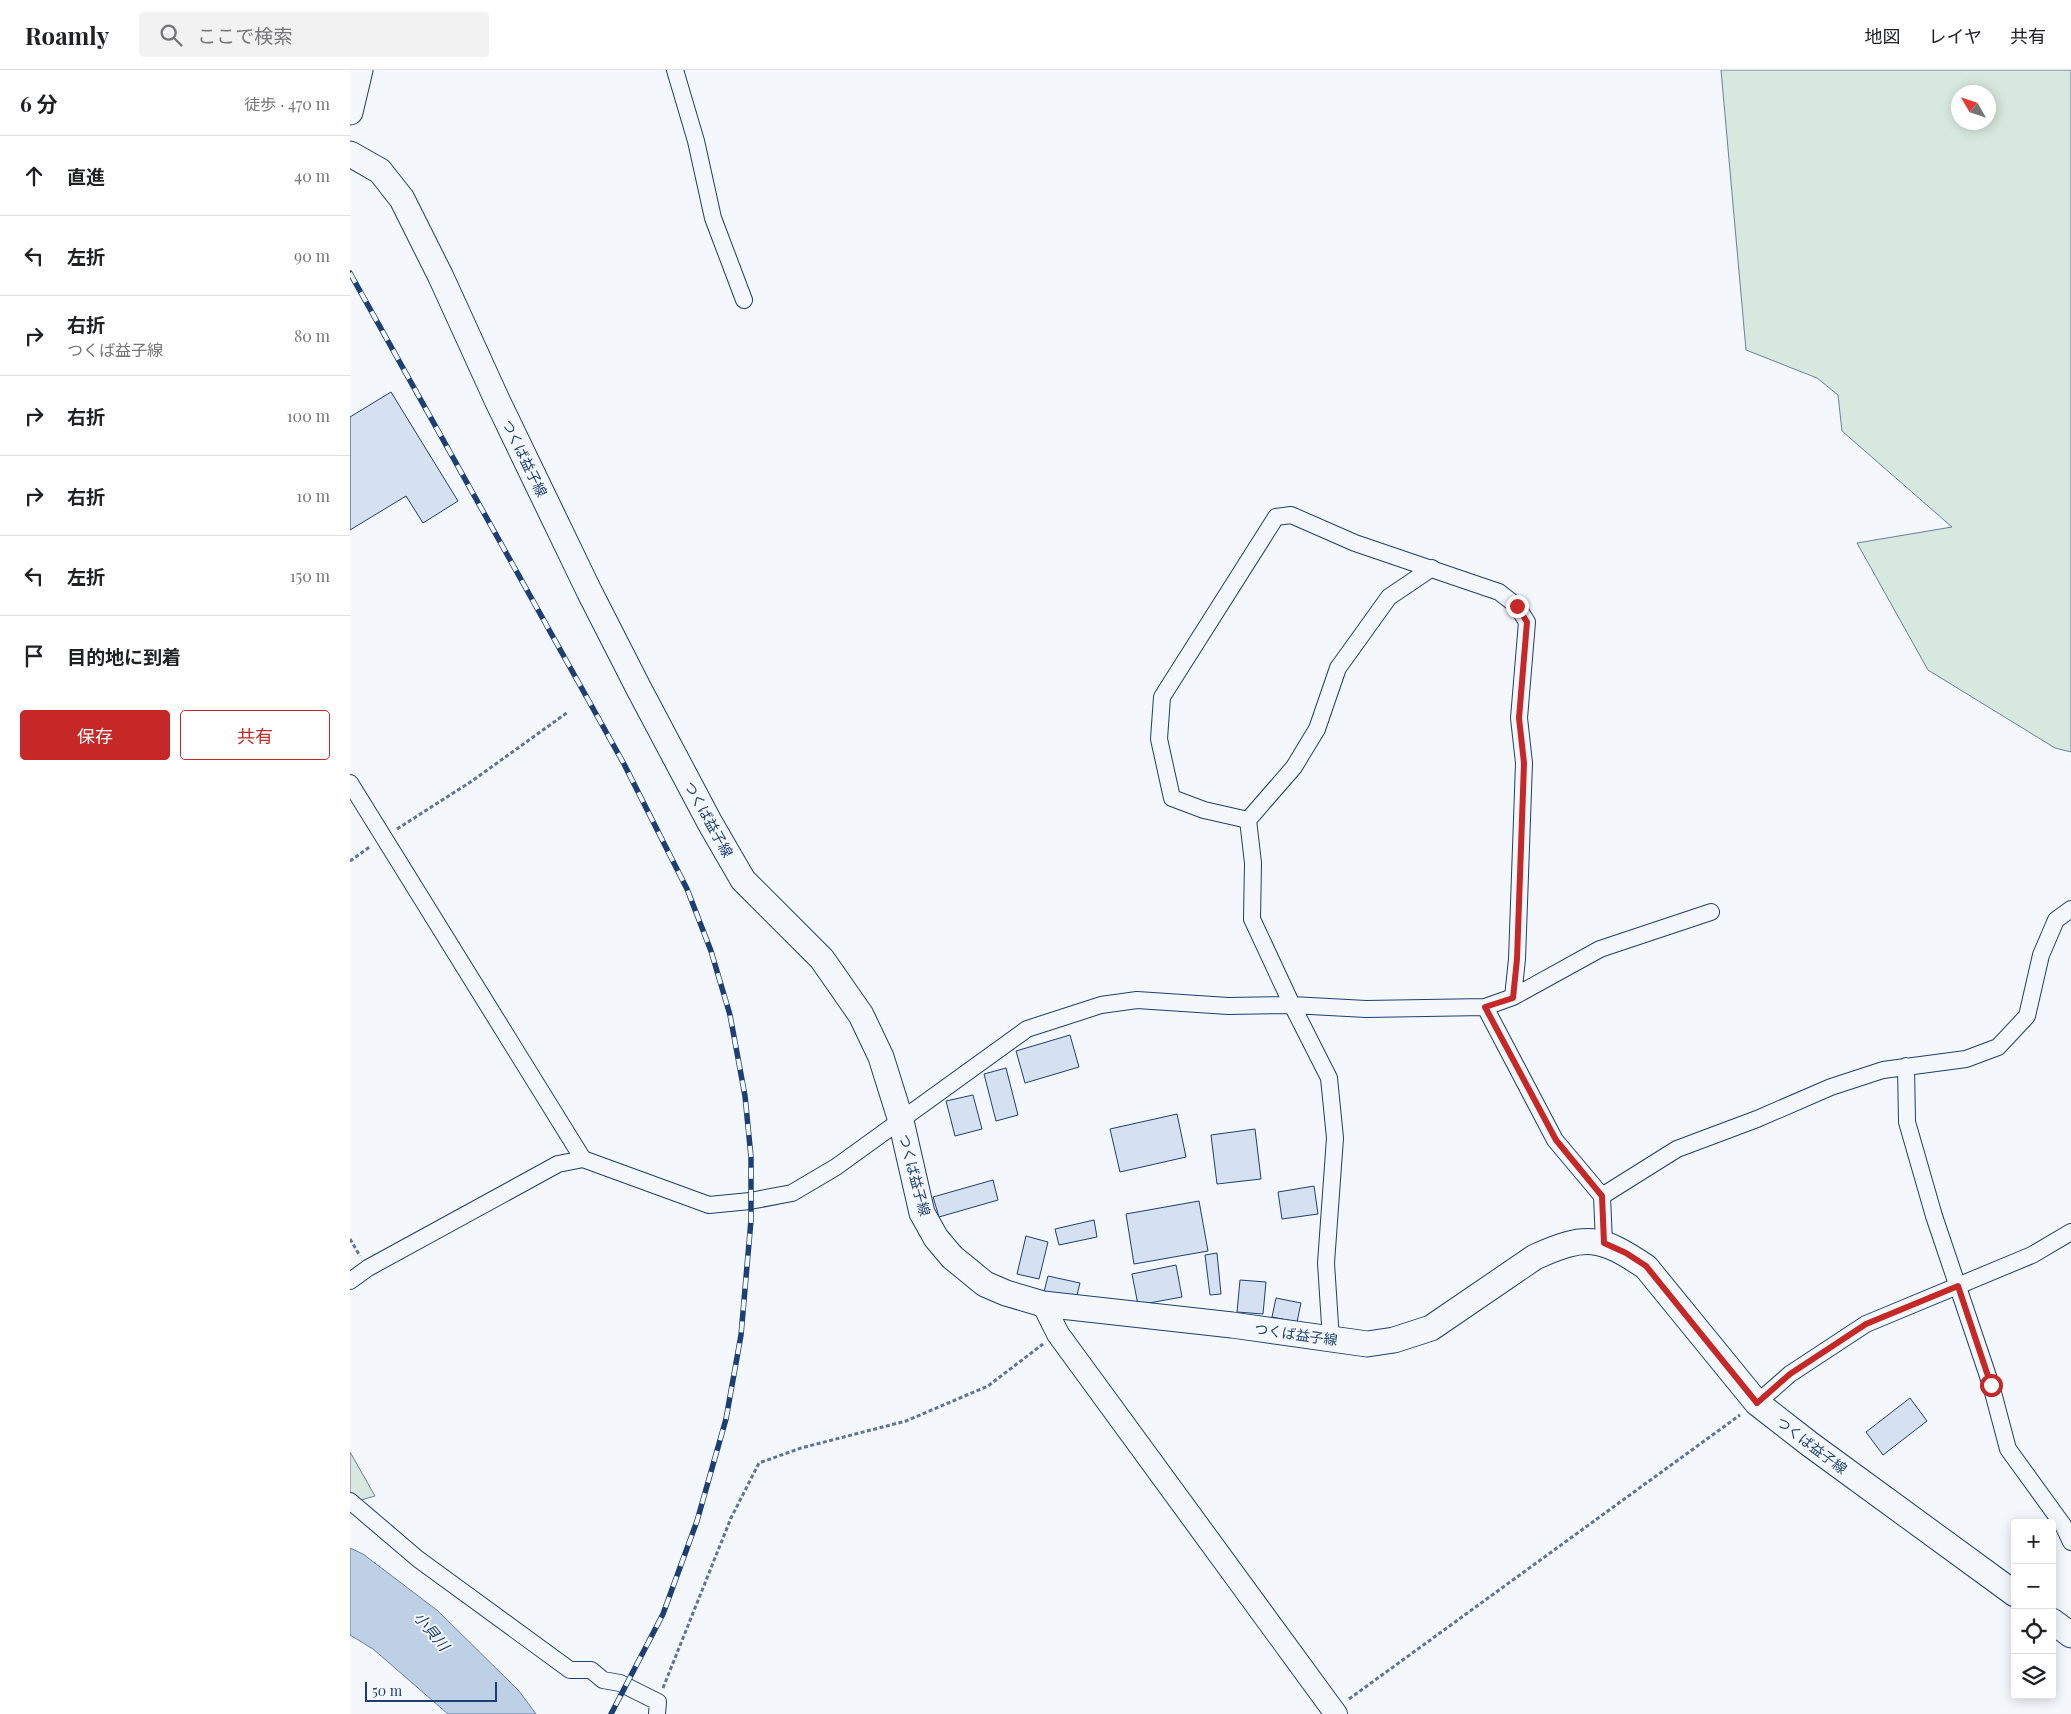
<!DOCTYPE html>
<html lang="ja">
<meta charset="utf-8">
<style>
:root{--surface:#fff;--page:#f2f2f2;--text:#202124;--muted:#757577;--line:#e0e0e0;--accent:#c62828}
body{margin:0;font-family:"Playfair Display","Noto Sans JP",serif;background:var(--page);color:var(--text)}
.controls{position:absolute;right:15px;bottom:15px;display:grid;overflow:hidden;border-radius:5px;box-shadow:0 2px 12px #0003}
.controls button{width:45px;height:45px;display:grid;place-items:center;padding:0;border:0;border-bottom:1px solid var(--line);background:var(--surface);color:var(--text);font:25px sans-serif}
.compass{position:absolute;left:1601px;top:15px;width:45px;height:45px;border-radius:50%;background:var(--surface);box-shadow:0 2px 12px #0003;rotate:309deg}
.scale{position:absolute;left:15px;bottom:12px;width:132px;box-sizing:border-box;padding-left:5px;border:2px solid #1d3f73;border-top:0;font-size:14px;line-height:18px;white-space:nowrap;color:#1d3f73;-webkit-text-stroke:4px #f4f7fb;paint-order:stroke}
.stop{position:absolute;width:15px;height:15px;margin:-11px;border:4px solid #c62828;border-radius:50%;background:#fff}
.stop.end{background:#c62828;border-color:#fff;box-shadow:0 1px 5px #0008}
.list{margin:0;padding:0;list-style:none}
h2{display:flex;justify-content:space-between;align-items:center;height:65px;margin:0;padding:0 20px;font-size:21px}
h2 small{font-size:16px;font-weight:400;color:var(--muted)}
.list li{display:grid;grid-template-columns:32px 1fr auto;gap:15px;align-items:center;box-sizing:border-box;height:80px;padding:0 20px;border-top:1px solid var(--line)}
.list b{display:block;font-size:19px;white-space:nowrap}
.list p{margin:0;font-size:16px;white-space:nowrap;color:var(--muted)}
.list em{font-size:16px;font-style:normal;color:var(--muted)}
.actions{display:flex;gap:10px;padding:15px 20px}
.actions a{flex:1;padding:11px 0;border:1px solid var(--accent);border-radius:5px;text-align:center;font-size:18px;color:var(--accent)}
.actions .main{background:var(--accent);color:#fff}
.icon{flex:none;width:28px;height:28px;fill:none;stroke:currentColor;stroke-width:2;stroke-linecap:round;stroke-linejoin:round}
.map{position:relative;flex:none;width:1721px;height:1644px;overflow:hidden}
header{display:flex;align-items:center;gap:30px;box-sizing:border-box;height:70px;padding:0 25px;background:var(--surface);border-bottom:1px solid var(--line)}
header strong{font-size:24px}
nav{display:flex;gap:28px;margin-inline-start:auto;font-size:18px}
.search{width:350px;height:45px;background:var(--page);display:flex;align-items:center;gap:12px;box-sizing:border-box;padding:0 18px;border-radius:5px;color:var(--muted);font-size:19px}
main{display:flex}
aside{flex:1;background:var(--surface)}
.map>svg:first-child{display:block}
</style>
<header>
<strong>Roamly</strong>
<div class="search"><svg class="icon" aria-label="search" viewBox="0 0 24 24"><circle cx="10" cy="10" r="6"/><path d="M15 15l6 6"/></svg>ここで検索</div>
<nav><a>地図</a><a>レイヤ</a><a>共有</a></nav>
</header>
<main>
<aside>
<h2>6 分<small>徒歩 · 470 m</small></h2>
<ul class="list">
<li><svg class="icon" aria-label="ahead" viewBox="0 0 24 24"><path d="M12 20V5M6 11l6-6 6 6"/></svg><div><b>直進</b></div><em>40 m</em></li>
<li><svg class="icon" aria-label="left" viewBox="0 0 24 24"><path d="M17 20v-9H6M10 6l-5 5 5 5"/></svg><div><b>左折</b></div><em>90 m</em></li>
<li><svg class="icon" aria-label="right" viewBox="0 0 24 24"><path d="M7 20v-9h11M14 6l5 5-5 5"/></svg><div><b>右折</b><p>つくば益子線</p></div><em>80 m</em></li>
<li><svg class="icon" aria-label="right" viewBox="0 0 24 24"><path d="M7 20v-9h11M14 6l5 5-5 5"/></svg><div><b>右折</b></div><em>100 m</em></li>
<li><svg class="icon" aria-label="right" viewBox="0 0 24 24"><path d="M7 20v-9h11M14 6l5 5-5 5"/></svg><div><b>右折</b></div><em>10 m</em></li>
<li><svg class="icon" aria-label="left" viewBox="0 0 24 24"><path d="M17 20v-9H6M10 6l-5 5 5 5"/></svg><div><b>左折</b></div><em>150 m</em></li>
<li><svg class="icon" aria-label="arrive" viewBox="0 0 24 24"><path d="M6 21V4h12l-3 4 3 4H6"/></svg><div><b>目的地に到着</b></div></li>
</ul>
<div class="actions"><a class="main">保存</a><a>共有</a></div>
</aside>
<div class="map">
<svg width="1721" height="1644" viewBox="0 0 1721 1644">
<rect width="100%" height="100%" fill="#f4f7fb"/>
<path fill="#d7e8df" stroke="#687fa3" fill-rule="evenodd" d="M1371,0h350v682l-16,-4 -127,-78 -71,-127 95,-16 -110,-96 -4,-36 -21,-17 -71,-28zM1608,22h30v30h-30z
M0,1382l25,44 -25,7z"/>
<path fill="#bed0e5" stroke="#687fa3" d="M0,1478l13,6 75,57 81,80 17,23h-88l-75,-65 -23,-14z"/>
<path fill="#d5e0f0" stroke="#1d3f73" d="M41,322l67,109 -35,22 -17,-27 -56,34v-113z
M720,965l9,32 -54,16 -9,-32z
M656,998l12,47 -22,6 -12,-47z
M623,1025l9,34 -27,7 -9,-35z
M827,1044l9,43 -66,15 -10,-43z
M905,1059l6,50 -44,5 -6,-49z
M643,1110l5,20 -59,17 -6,-20z
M964,1116l4,28 -36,5 -4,-27z
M849,1131l9,50 -74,13 -8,-50z
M744,1150l3,17 -38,8 -4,-16z
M676,1166l22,6 -9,37 -22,-5z
M867,1183l4,41 -11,1 -5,-40z
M826,1195l6,32 -44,8 -6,-31z
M698,1206l32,7 -4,16 -32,-7z
M890,1210l26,2 -3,32 -26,-2z
M926,1228l25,5 -4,19 -25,-5z
M1560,1328l17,23 -44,34 -17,-23z"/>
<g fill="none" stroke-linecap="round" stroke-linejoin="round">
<g stroke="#1d3f73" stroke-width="18">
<path id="street" d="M325,0l21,71 17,77 31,82
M0,713l233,376 126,46 41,-4 42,-8 44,-26 191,-138 74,-24 36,-5 91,6 64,-1 74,4 119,-2 28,-10 87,-48 111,-37
M898,750l-44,-10 -32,-12 -13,-59 3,-42 114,-180 15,-2 64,28 144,49 18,14 10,16 -8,96 5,45 -7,196 -4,38
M1135,937l70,133 47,56 2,47
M1556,996l1,56 27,94 57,169 17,64 55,76 8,17
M1252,1126l75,-47 80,-30 74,-32 52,-17 83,-11 32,-12 29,-31 14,-61 15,-35 15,-11
M0,1211l18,-13 190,-104 25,-5
M981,1270l-5,-77 9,-125 -6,-60 -37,-73 -40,-86 1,-56 -5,-43 46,-53 23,-38 21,-61 51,-71 43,-29
M1407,1333l33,-29 76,-50 166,-69 39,-23
M0,1431l68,58 152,111h21l12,10 17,3 38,19 -1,12"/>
</g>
<g stroke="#1d3f73" stroke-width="24">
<path id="secondary" d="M693,1234l15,30 278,380"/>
</g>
<g stroke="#1d3f73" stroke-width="27">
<path id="primary" d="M0,42l10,-42
M0,84l30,17 22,28 39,78 56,123 92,191 50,98 71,134 33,57 79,79 39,56 20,42 20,64 21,92 14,25 16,19 33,27 21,9 37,11 189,21 135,19 27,-4 37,-12 104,-71c51,-23 65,-21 111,10l111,136 54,42 204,149
M1702,1551l19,14"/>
</g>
<path stroke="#5e769c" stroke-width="3" stroke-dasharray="4 2.5" stroke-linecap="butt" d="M47,759l75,-48 96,-69
M0,791l21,-15
M0,1169l10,17
M313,1618l68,-170 28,-55 42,-15 105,-27 82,-35 55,-42
M999,1629l391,-284"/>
<use href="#street" stroke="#f4f7fb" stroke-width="16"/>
<use href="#secondary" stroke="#f4f7fb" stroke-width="22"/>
<use href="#primary" stroke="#f4f7fb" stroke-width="25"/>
<g stroke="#1d3f73" stroke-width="5.5">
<path id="rail" d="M0,203l274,491 63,125 24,62 19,64 15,81 6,61v63l-10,115 -15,84 -29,102 -34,93 -52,100"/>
</g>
<use href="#rail" stroke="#f4f7fb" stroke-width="4" stroke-dasharray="11" stroke-linecap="butt"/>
</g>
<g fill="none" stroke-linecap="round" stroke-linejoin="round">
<path stroke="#c62828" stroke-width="6" d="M1167,536l10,16 -8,96 5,45 -7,196 -4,39 -28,9 71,133 46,56 2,47 22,10 20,13 111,137 33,-29 76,-50 92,-38 33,99"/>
</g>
<g text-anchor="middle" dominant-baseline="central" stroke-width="4" stroke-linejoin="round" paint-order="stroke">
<g font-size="14" fill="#1d3f73" stroke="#f4f7fb">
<text transform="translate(175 388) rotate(64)">つくば益子線</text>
<text transform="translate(359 749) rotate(61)">つくば益子線</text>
<text transform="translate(565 1105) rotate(75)">つくば益子線</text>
<text transform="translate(946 1264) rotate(8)">つくば益子線</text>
<text transform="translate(1462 1375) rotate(37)">つくば益子線</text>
</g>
<g font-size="15" font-style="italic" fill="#1d3f73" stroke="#f4f7fb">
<text transform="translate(82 1561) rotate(50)">小貝川</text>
</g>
</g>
</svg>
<div class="controls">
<button>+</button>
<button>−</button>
<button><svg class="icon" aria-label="locate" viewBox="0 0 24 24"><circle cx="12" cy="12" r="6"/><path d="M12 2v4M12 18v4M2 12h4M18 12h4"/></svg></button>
<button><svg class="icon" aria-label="layers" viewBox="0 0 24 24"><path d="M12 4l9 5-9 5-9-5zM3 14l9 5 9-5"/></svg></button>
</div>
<svg class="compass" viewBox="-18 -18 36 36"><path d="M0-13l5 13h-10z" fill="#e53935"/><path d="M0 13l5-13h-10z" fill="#757577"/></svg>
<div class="scale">50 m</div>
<div class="stop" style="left:1641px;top:1315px"></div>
<div class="stop end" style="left:1167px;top:536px"></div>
</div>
</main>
